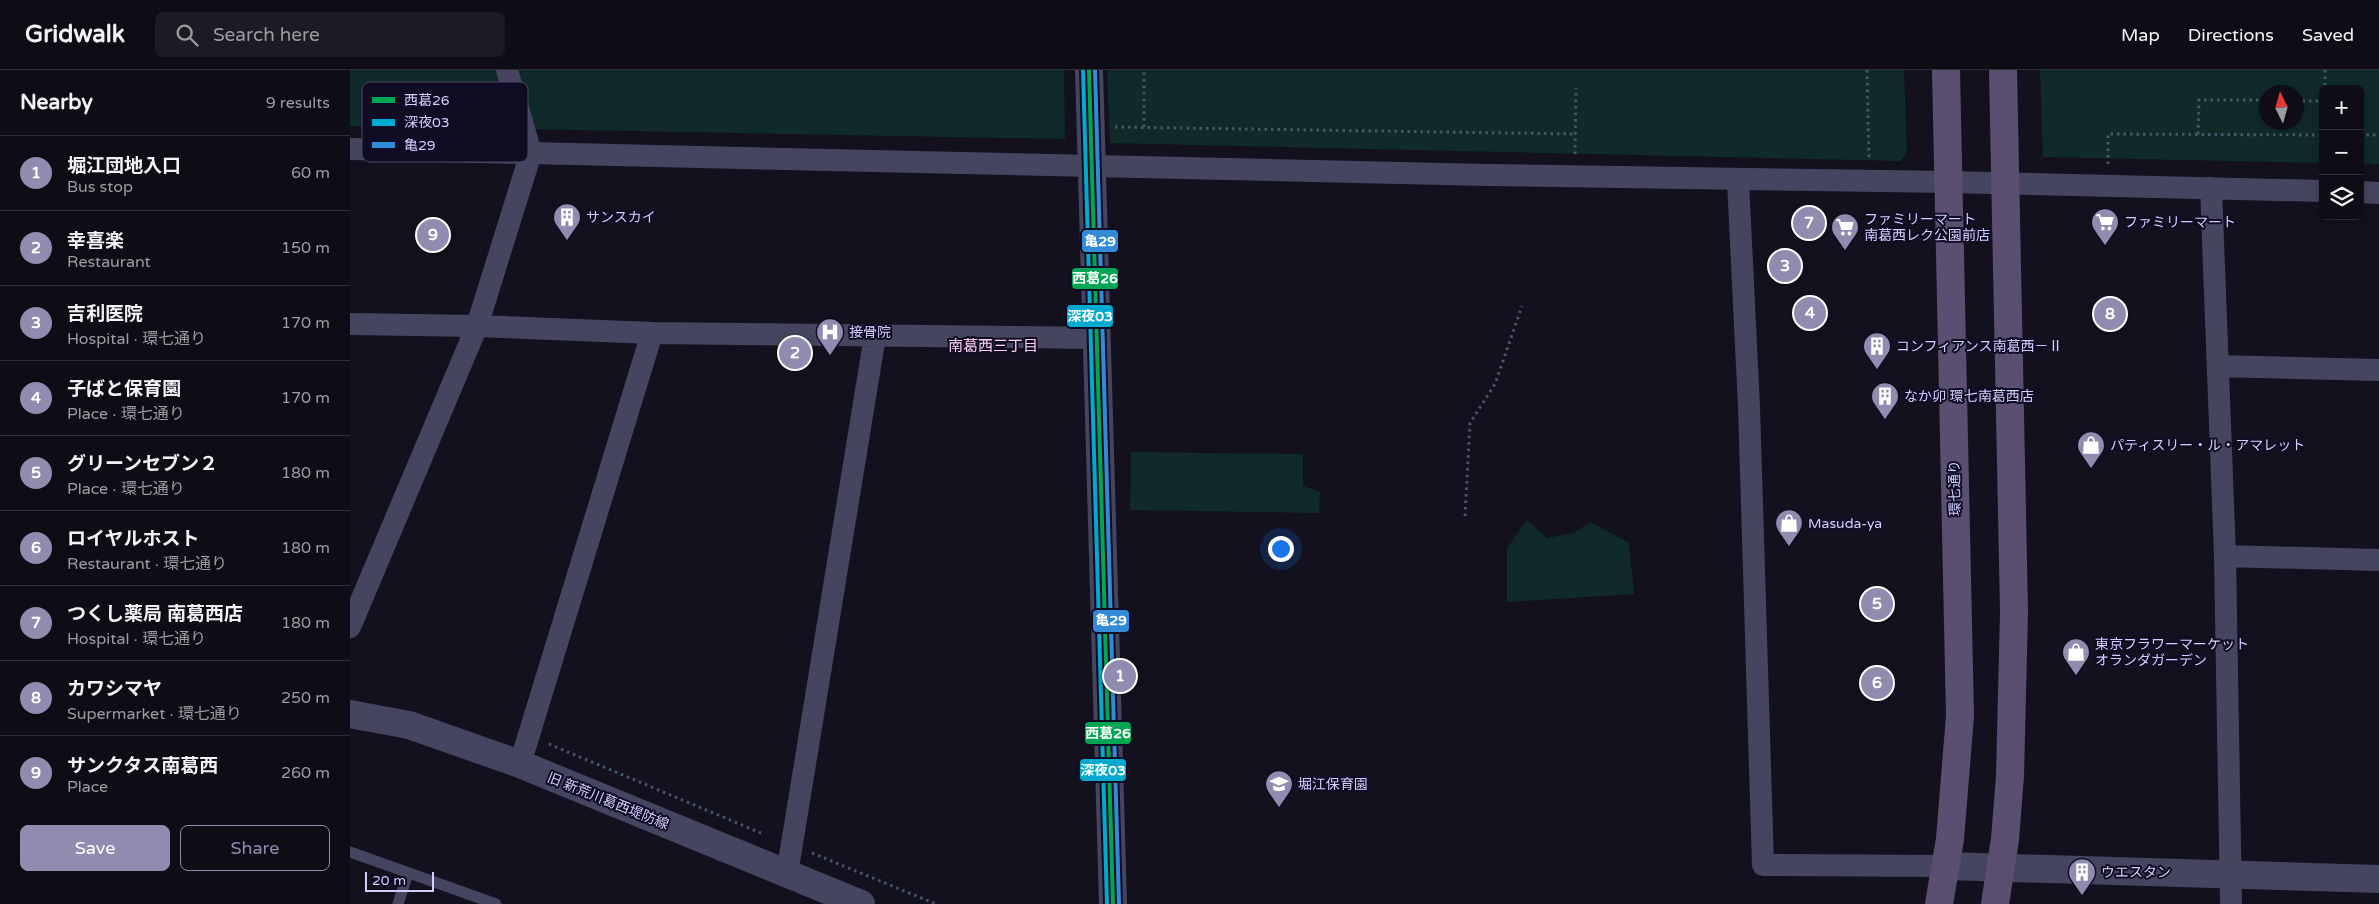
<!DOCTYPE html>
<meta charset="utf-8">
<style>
:root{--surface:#0e0d16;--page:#1c1b23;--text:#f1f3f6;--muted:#9b9ca1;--line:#2e2d35;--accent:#8f8cb0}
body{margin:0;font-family:"Varela Round","Noto Sans JP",sans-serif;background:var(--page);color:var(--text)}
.controls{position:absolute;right:15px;top:15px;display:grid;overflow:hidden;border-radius:8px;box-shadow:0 2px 8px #0003}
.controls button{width:45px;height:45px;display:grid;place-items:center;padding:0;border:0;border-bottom:1px solid var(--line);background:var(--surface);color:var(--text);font:25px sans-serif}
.compass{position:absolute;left:1909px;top:15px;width:45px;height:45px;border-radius:50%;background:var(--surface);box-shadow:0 2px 8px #0003;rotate:355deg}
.scale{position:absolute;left:15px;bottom:12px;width:69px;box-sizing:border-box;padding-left:5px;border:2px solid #d2ceff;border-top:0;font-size:14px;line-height:18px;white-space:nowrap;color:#d2ceff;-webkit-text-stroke:4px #0f0c23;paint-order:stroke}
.you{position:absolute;left:930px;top:478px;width:18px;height:18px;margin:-12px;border:4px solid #fff;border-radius:50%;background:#1a73e8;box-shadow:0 0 0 8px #1a73e833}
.badge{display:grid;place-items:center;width:32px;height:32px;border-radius:50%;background:var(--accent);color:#fff;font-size:16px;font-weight:700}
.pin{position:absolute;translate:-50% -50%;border:2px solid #fff;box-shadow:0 1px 5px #0006}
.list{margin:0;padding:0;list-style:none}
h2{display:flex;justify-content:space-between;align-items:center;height:65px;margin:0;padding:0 20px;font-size:21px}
h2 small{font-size:16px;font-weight:400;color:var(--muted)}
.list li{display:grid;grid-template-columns:32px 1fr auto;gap:15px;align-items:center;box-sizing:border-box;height:75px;padding:0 20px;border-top:1px solid var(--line)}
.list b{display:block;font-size:19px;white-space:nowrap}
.list p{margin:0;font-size:16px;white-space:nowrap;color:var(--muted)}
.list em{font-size:16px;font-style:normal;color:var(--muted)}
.actions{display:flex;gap:10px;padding:15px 20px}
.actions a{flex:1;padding:11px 0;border:1px solid var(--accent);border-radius:8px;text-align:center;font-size:18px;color:var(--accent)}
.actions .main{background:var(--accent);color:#fff}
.icon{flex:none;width:28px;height:28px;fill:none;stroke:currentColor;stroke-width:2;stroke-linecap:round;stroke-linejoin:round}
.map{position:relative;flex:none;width:2029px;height:834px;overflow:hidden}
header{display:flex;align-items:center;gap:30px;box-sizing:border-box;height:70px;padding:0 25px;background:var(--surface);border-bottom:1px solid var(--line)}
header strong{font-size:24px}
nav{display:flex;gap:28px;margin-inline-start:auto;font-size:18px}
.search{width:350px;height:45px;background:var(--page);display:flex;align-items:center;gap:12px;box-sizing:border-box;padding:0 18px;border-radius:8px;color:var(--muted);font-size:19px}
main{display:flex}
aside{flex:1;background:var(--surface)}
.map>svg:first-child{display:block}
</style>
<header>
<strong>Gridwalk</strong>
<div class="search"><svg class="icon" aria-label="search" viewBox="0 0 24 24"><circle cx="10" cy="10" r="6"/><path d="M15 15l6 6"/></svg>Search here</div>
<nav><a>Map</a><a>Directions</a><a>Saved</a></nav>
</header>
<main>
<aside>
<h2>Nearby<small>9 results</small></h2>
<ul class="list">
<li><span class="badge">1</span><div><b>堀江団地入口</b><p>Bus stop</p></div><em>60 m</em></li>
<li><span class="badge">2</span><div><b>幸喜楽</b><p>Restaurant</p></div><em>150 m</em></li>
<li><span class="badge">3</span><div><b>吉利医院</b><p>Hospital · 環七通り</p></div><em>170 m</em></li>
<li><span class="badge">4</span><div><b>子ばと保育園</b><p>Place · 環七通り</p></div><em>170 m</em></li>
<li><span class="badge">5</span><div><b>グリーンセブン２</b><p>Place · 環七通り</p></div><em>180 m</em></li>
<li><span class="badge">6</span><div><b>ロイヤルホスト</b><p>Restaurant · 環七通り</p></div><em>180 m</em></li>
<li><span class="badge">7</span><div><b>つくし薬局 南葛西店</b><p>Hospital · 環七通り</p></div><em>180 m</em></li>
<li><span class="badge">8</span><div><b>カワシマヤ</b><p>Supermarket · 環七通り</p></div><em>250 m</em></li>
<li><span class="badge">9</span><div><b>サンクタス南葛西</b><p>Place</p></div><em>260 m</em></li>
</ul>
<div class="actions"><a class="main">Save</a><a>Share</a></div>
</aside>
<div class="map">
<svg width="2029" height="834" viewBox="0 0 2029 834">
<rect width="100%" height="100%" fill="#13111e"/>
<path fill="#0f2a29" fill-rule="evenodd" d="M0,0h714l1,69 -715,-13z
M757,0h797l3,83 -7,8 -790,-18z
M1690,0h339v94l-19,-1v-74h-37v74l-280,-6zM1916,22h30v30h-30z
M781,382l172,2v32l17,6 -1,21 -189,-3z
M1177,450l20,18 27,-5 16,-11 39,21 5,51 -127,8v-54z"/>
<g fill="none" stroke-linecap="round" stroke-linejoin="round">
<path stroke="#465867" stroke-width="3" stroke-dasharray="2.5 4" stroke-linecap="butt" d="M1517,0l2,90
M1975,0v19
M1946,31h27
M765,57l460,7
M794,57v-57
M1848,64l1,-34h67
M2010,65h19
M1225,84l1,-66
M1758,94v-30l215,1
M1115,446l5,-93 25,-39 27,-78
M199,674l212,89
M462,783l124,51"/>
<path stroke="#45455f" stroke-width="11" d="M0,782l146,52
M48,834l10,-31"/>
<path stroke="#45455f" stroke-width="22" d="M0,79l1136,26 463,7 374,9
M1388,111l11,226 14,458 183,1
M1861,118l14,368 6,348
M2010,122l19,1
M0,254l127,2 175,7 445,5
M1868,296l161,4
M1875,486l154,4
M0,557l127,-301 54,-173 -24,-83
M170,694l132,-431
M437,804l88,-538"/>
<path stroke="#45455f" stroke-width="28" d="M739,0l24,834
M0,644l59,11 111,39 341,140
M1596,796l433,13"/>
<path stroke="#5a4f70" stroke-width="28" d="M1589,834l11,-65 10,-123 -14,-646
M1645,834l10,-65 5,-63 4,-165 -11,-541"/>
<g stroke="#0f0c23" stroke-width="8">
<path id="bus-1" d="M739,0l24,834"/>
</g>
<g stroke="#0f0c23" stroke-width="8">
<path id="bus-2" d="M733,0l24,834"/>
</g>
<g stroke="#0f0c23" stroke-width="8">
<path id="bus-3" d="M745,0l24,834"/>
</g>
<use href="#bus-1" stroke="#00a651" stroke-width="4"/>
<use href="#bus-2" stroke="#00a9ce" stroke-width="4"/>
<use href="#bus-3" stroke="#338bd7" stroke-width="4"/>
</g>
<defs>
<g id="building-pin" transform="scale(1.4375)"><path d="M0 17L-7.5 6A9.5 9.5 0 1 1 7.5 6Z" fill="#8f8cb0" stroke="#0f0c23"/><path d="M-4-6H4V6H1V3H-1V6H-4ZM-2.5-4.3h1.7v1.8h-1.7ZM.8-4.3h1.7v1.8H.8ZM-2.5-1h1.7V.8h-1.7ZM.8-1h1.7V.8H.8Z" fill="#fff"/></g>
<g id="supermarket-pin" transform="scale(1.4375)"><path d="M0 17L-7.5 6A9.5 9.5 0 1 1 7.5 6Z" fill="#8f8cb0" stroke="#0f0c23"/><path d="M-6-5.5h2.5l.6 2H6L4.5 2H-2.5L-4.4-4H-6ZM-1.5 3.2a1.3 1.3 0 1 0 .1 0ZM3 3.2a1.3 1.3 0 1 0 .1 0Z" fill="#fff"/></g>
<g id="hospital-pin" transform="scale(1.4375)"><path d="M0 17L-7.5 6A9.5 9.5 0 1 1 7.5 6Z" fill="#8f8cb0" stroke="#0f0c23"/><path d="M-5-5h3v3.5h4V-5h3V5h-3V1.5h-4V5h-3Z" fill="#fff"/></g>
<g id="shop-pin" transform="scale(1.4375)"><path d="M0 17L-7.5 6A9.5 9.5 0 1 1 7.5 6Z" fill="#8f8cb0" stroke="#0f0c23"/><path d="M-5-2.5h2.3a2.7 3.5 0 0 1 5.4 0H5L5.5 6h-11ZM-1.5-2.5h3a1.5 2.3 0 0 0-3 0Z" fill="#fff"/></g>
<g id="school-pin" transform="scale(1.4375)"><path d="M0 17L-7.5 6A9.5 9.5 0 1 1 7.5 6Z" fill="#8f8cb0" stroke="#0f0c23"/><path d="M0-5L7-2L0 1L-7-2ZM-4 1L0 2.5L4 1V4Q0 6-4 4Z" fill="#fff"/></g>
</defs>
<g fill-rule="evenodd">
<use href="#building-pin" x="217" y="147"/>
<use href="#supermarket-pin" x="1755" y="152"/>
<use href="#supermarket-pin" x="1495" y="157"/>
<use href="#hospital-pin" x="480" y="262"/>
<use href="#building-pin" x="1527" y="276"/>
<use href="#building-pin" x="1535" y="326"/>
<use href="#shop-pin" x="1741" y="375"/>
<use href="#shop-pin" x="1439" y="453"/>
<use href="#shop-pin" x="1726" y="582"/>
<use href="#school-pin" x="929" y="714"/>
<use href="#building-pin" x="1732" y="802"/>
</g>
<g text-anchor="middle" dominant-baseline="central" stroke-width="4" stroke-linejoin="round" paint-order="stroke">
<g font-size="14" fill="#d2ceff" stroke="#0f0c23" text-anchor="start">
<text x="236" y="147">サンスカイ</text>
<text x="1514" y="149">ファミリーマート<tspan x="1514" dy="16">南葛西レク公園前店</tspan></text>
<text x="1774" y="152">ファミリーマート</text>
<text x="499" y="262">接骨院</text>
<text x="1546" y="276">コンフィアンス南葛西－Ⅱ</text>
<text x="1554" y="326">なか卯 環七南葛西店</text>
<text x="1760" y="375">パティスリー・ル・アマレット</text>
<text x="1458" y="453">Masuda-ya</text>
<text x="1745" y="574">東京フラワーマーケット<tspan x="1745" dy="16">オランダガーデン</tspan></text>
<text x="948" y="714">堀江保育園</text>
<text x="1751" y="802">ウエスタン</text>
</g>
<g font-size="14" fill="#d2ceff" stroke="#0f0c23">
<text transform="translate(1605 418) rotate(-91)">環七通り</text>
<text transform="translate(258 731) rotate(22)">旧 新荒川葛西堤防線</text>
</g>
<g font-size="15" fill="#ffd0f0" stroke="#0f0c23">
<text x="643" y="276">南葛西三丁目</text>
</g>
</g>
<rect x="12" y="12" width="166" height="80" rx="8" fill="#0f0c23" stroke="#4a4665" stroke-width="1"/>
<rect x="22" y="27" width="23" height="6" fill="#00a651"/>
<rect x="22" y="49" width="23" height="7" fill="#00a9ce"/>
<rect x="22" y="72" width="23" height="6" fill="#338bd7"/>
<g font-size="14" fill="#d2ceff">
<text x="54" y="35">西葛26</text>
<text x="54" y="57">深夜03</text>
<text x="54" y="80">亀29</text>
</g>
<g stroke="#0f0c23" stroke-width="2">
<rect x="731" y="159" width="38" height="24" rx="5" fill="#338bd7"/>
<rect x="721" y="197" width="48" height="23" rx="5" fill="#00a651"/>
<rect x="716" y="234" width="48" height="24" rx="5" fill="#00a9ce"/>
<rect x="742" y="539" width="38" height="24" rx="5" fill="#338bd7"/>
<rect x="734" y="651" width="48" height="24" rx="5" fill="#00a651"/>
<rect x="729" y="688" width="48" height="24" rx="5" fill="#00a9ce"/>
</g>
<g font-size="14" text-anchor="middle" font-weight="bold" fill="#fff">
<text x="750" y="176">亀29</text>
<text x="745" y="213">西葛26</text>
<text x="740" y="251">深夜03</text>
<text x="761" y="555">亀29</text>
<text x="758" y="668">西葛26</text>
<text x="753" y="705">深夜03</text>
</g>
</svg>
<div class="controls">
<button>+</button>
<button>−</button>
<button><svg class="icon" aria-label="layers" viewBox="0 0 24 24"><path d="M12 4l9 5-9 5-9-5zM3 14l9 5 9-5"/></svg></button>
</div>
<svg class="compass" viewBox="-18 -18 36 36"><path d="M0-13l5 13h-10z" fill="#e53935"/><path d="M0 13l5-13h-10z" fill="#9b9ca1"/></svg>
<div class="scale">20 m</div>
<div class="you"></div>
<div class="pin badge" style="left:770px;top:606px">1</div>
<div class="pin badge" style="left:445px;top:283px">2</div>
<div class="pin badge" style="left:1435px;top:196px">3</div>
<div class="pin badge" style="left:1460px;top:243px">4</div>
<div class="pin badge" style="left:1527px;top:534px">5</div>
<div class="pin badge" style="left:1527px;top:613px">6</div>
<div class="pin badge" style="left:1459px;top:153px">7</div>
<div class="pin badge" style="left:1760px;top:244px">8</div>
<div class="pin badge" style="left:83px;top:165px">9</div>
</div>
</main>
